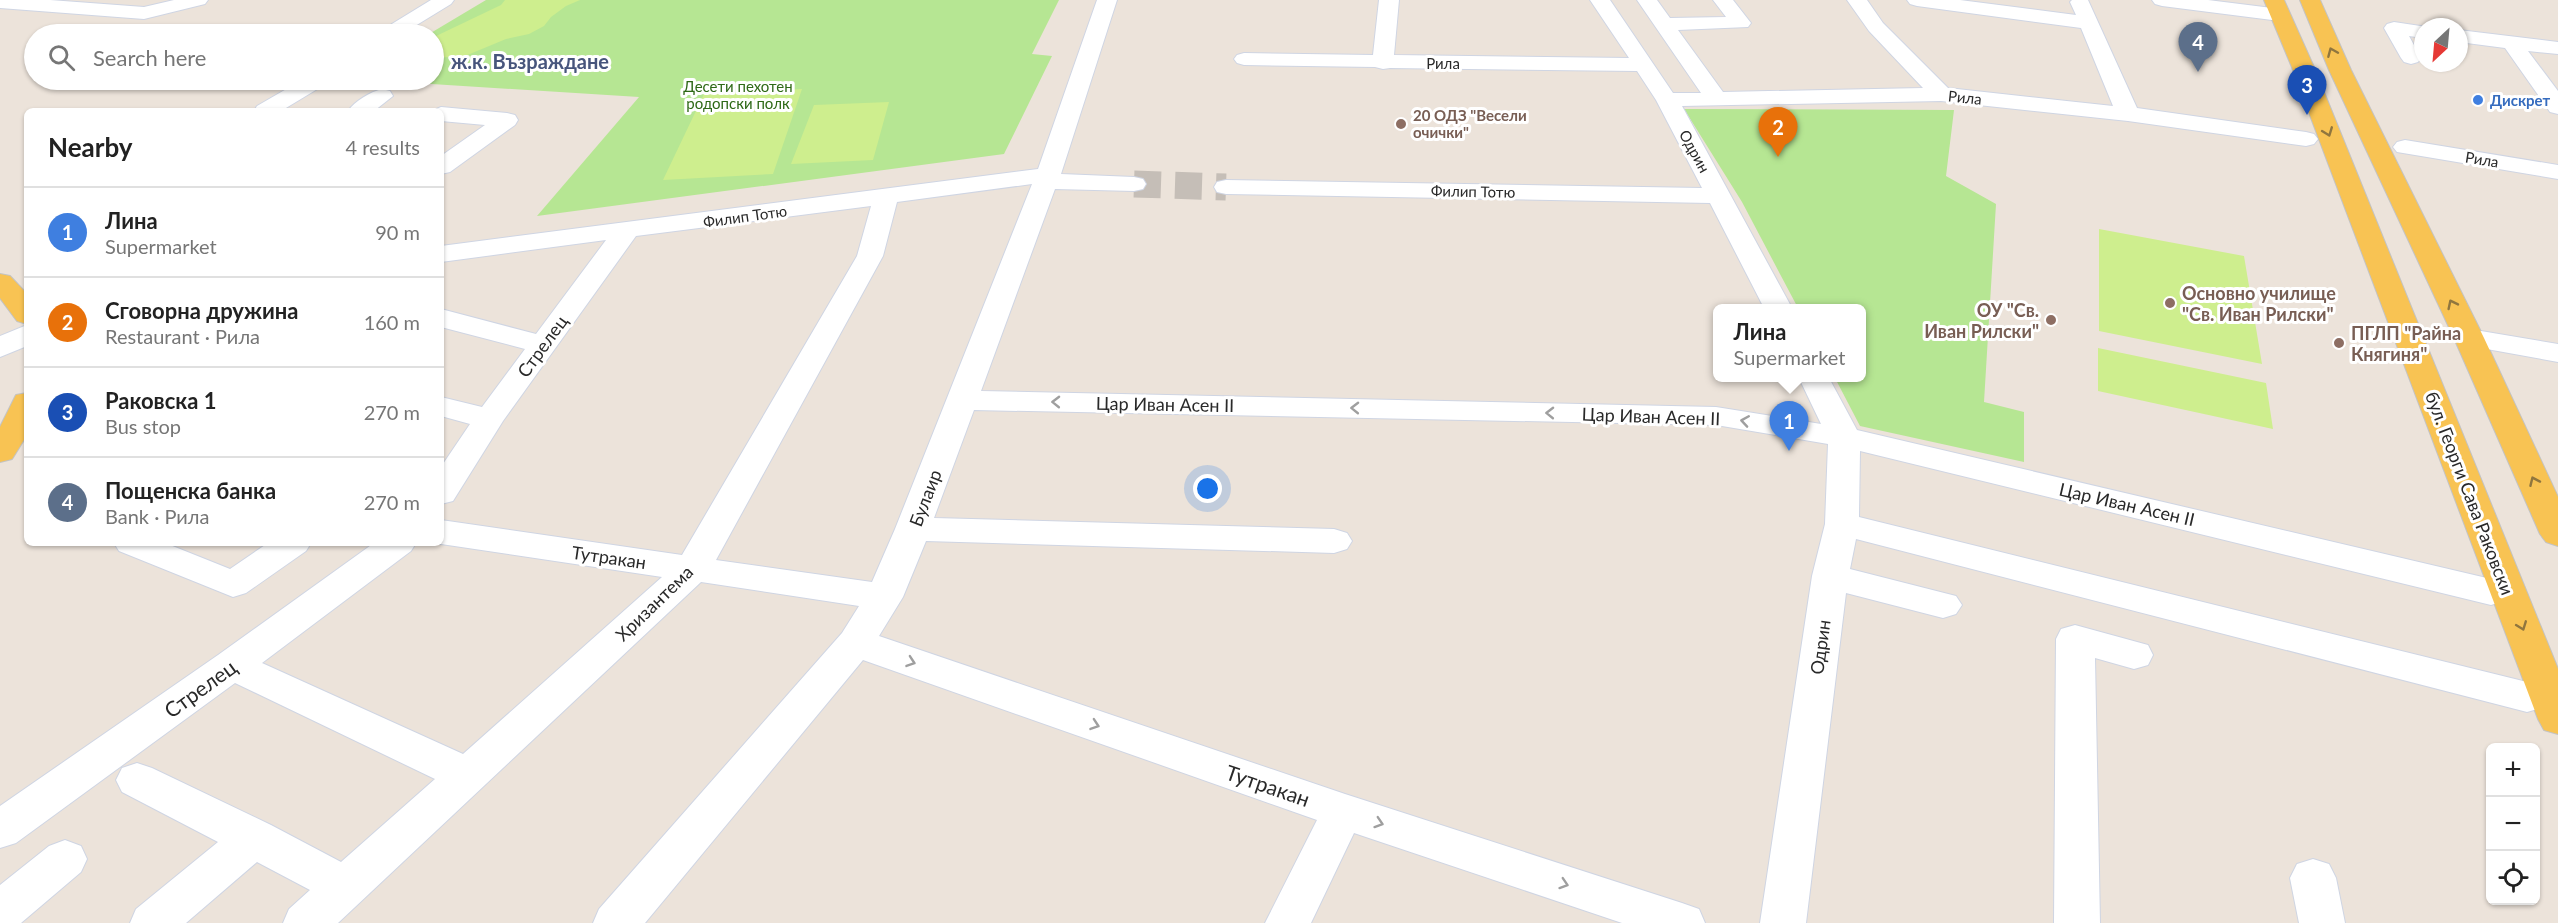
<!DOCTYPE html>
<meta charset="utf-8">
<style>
:root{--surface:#fff;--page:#f2f2f2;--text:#222;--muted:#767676;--line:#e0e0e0;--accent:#d93025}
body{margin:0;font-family:Lato,sans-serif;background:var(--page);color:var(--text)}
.controls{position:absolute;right:18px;bottom:18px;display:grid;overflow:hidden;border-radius:9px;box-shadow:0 2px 4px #0004}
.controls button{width:54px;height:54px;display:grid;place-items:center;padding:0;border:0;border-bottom:2px solid var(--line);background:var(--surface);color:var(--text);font:30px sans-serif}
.compass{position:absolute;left:2414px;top:18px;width:54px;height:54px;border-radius:50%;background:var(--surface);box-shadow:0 2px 4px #0004;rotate:206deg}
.you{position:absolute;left:1208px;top:489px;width:21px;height:21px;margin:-15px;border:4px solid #fff;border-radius:50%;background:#1a73e8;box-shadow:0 0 0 9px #1a73e833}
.badge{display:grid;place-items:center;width:39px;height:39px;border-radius:50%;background:var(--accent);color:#fff;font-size:20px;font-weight:700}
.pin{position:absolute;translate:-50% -50px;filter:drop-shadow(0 2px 3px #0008)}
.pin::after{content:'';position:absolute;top:32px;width:21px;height:18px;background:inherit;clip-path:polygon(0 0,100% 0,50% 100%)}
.popup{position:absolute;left:1713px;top:304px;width:153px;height:78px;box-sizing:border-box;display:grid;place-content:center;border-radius:9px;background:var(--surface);filter:drop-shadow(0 2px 4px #0005);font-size:20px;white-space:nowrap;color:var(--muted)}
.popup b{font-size:22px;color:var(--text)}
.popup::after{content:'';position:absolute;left:50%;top:100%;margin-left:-12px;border:12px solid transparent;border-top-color:var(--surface)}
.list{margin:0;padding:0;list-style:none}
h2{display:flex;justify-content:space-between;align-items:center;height:78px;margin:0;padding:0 24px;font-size:26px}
h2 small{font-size:20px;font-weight:400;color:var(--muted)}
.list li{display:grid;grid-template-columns:39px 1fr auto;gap:18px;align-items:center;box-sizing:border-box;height:90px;padding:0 24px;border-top:2px solid var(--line)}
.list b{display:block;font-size:22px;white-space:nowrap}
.list p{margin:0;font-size:20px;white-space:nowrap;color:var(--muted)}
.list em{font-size:20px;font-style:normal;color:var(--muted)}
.icon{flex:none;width:33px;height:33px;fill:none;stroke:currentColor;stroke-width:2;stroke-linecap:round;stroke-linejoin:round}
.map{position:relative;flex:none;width:2558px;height:923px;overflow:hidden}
.search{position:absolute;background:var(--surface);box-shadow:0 2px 4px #0004;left:24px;top:24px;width:420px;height:66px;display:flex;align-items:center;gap:15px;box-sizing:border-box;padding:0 21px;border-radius:33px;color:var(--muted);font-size:22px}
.panel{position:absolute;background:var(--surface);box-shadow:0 2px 4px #0004;left:24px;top:108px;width:420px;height:438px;border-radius:9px}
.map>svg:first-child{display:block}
</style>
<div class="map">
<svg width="2558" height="923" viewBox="0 0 2558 923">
<rect width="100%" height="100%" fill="#ece3da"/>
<path fill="#b6e693" d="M486,0h573l-27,54 20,2 -48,98 -467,62 102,-119 -270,-17h65v-46h-5z
M1684,109l270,1 -8,66 50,28 -12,198 40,10v50l-164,-36 -25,-48h26v-70h-63l-56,-106z"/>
<path fill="#ceee8e" d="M505,0h75l-14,6 -15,11 -7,9 -15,8 -23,5 -41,17 -31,2v-21l67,-32z
M802,89l-29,85 -110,6 41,-86z
M889,102l-16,58 -82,4 23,-59z
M2099,229l145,27 18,108 -163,-33z
M2098,348l168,35 7,46 -175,-38z"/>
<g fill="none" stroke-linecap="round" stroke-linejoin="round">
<path stroke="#c5beb7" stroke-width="27" stroke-dasharray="27 14" stroke-linecap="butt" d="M1134,184l92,3"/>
<g stroke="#cfd5e3" stroke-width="2">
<path id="minor" d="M0,0h50l94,7 30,-7h34l-3,4 -61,15 -144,-11z
M431,0h23l-3,4 -49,30h-23l3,-4z
M1097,0h20l-56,174 73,3 9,2 3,5 -3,5 -9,2 -79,-2 -74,202 735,16 105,17 -22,-46h30l28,52 634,149 13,4 5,9 -5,9 -13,4 -631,-154 -1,66 668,165 14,4 6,11 -6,11 -14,4 -671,-173 -6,30 106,27 6,9 -6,9 -13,4 -97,-25 -40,330h-46l52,-347 13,-52 3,-80 -112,-19 -742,-15 -40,108 400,11 13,4 5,8 -5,8 -13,4 -408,-12 -23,56 -24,39 466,158 337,109 17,6 6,14h-83l-268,-90 -43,90h-46l52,-103 -454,-160 -218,263h-52l6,-14 243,-276 17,-27 -158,-24 -363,341h-55l6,-14 21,-19 -53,-28 -71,61h-56l6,-14 82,-67 -96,-50 -6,-12 6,-12 15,-5 15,5 119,57 70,37 94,-83 -200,-96 -219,160 -16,5v-42l218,-151 156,-112h42l-5,8 -149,112 201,91 199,-177 -221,-33 -2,-1h2v-23l241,35 175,-299 14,-50 -235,30 -133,185 -50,80 -12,3v-37l29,-43 -29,-8v-19l41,10 43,-58 -84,-22v-18l95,25 70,-94 -165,22v-16l597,-77zM1032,184l-137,345 -23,53 -156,-22 167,-304 14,-54z
M1379,0h20l-5,55 235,3 -39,-58h20l63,93h28l-64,-93h20l13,18 56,-1 -13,-17h20l18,23 -3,4 -70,3 45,62 200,-4 -54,-57 -22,-31h20l16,23 65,65 165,18 -32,-78 -164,-22 -7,-2 -3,-4h53l116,15 -6,-13 2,-2h16l49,108 169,24 8,2 4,5 -4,5 -8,2 -178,-25 -187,-20 -259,5 110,202h-28l-54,-105 -484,-9 -9,-2 -3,-5 3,-5 9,-2 476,8 -46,-88 -19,-29 -247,-3 -7,1 -8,-2 -131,-2 -7,-2 -3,-4 3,-4 7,-2 129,2z
M2152,0h56l72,9 7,2 3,4 -3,4 -7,2 -118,-15 -7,-2z
M2394,22l33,5h-4v11l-14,-2 12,22 -3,4 -7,2 -7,-2 -3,-4 -17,-30 3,-4z
M2459,30l99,12v12l-30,-3 30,40v23l-8,-2 -45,-64 -46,-6z
M302,80h25l-3,5 -43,26h-27l3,-5z
M382,89l8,2 3,5 -19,15h-26c7,-10 22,-19 34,-22z
M441,107l66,6 8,2 3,5 -3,5 -65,47 -9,2v-18l44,-31 -44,-4v-10h-9z
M2405,140l153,25v14l-161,-27 -4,-5 4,-5z
M27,325v21l-27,11v-21z
M2469,329l89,15v18l-99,-18 -5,-6 5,-6z
M114,543h51l65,26 38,-26h43l-5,8 -60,42 -13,4 -114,-46z
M2075,625l73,20 5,10 -5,10 -14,4 -39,-11 5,265h-46l2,-284 5,-10z
M65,840l16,6 6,13 -6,13 -60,51h-21v-38l49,-39z
M2313,859l16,5 7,14 9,45h-46l-9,-45 7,-14z"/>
</g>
<g stroke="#c3c3c3" stroke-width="2">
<path id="major" d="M2264,0h20l29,65 245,604v65l-14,-4 -6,-11 -247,-654z
M2300,0h20l31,70 133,268 74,159v49l-12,-4 -6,-8 -86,-196 -125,-268z
M0,274l10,2 17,18v30l-10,-3 -17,-23z
M27,393v42l-15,24 -12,3v-35l16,-32z"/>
</g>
<use href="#minor" fill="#fff" fill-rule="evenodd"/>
<use href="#major" fill="#f8c353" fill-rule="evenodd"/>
</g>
<defs><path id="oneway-chevron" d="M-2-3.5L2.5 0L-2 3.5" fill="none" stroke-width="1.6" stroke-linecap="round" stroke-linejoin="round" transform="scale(1.5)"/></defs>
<g stroke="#90763e">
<use href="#oneway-chevron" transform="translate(2332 52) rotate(-113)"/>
<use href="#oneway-chevron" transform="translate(2328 132) rotate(69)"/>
<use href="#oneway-chevron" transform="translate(2452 304) rotate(-116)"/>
<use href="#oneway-chevron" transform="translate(2534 481) rotate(-114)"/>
<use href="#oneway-chevron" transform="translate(2522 626) rotate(69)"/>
</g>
<g stroke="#9f9f9f">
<use href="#oneway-chevron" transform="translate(1056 402) rotate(-179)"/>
<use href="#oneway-chevron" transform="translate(1355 408) rotate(-179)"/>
<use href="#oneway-chevron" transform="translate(1550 413) rotate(-179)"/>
<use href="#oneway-chevron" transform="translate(1745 421) rotate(-171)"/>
<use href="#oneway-chevron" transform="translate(911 662) rotate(19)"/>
<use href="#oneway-chevron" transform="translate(1095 725) rotate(19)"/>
<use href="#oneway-chevron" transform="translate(1379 823) rotate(18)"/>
<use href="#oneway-chevron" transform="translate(1564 884) rotate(18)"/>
</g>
<circle fill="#3f7fe0" stroke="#fff" stroke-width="2" cx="2478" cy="100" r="6"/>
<g fill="#8d6e63" stroke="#fff" stroke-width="2">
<circle cx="1401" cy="124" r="6"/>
<circle cx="2170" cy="303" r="6"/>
<circle cx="2051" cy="320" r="6"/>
<circle cx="2339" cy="343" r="6"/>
</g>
<g text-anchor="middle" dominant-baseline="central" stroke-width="6" stroke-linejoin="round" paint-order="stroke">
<g font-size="15" fill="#292929" stroke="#fff">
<text x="1443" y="63">Рила</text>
<text transform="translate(1965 97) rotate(6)">Рила</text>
<text transform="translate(1695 151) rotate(61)">Одрин</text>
<text transform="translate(2482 159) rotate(9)">Рила</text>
<text transform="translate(1473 191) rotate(1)">Филип Тотю</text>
<text transform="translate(745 216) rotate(-8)">Филип Тотю</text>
</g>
<g font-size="15" fill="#2e6916" stroke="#fff">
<text x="738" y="86">Десети пехотен<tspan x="738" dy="17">родопски полк</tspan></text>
</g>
<g font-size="15" font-weight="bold" fill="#366cbe" stroke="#fff" text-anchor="start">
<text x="2490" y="100">Дискрет</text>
</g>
<g font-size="15" font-weight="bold" fill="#785e54" stroke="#fff" text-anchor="start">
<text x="1413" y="115">20 ОДЗ "Весели<tspan x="1413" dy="17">очички"</tspan></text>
</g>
<g font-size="18" font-weight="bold" fill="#785e54" stroke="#fff" text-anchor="start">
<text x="2182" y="293">Основно училище<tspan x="2182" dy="21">"Св. Иван Рилски"</tspan></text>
<text x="2039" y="310" text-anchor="end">ОУ "Св.<tspan x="2039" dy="21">Иван Рилски"</tspan></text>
<text x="2351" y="333">ПГЛП "Райна<tspan x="2351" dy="21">Княгиня"</tspan></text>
</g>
<g font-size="18" fill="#292929" stroke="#fff">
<text transform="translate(542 346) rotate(-54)">Стрелец</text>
<text transform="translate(1165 404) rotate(1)">Цар Иван Асен II</text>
<text transform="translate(1651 416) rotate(2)">Цар Иван Асен II</text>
<text transform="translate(2470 493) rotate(69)">бул. Георги Сава Раковски</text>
<text transform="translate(925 498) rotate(-69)">Булаир</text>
<text transform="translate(2127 504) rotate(13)">Цар Иван Асен II</text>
<text transform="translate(609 557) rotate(8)">Тутракан</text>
<text transform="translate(654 603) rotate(-44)">Хризантема</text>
<text transform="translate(1820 647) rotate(-82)">Одрин</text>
</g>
<g font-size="20" font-weight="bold" fill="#47557c" stroke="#fff">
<text x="530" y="61">ж.к. Възраждане</text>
</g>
<g font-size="21" fill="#292929" stroke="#fff">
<text transform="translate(200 688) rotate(-36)">Стрелец</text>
<text transform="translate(1268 785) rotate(19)">Тутракан</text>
</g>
</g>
</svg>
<div class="controls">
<button>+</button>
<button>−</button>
<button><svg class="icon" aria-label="locate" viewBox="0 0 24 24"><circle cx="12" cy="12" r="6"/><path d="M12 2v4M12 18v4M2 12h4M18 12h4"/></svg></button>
</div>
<svg class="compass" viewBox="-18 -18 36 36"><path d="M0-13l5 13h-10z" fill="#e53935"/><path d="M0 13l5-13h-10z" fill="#767676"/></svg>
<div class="you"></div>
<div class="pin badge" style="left:1789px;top:451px;background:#3f7fe0">1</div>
<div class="popup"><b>Лина</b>Supermarket</div>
<div class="pin badge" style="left:1778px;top:157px;background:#e8710a">2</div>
<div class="pin badge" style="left:2307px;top:115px;background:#1a4fb4">3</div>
<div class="pin badge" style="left:2198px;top:72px;background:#5c6f8a">4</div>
<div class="search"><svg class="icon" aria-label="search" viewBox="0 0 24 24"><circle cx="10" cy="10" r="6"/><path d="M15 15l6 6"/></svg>Search here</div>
<section class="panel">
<h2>Nearby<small>4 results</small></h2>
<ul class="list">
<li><span class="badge" style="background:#3f7fe0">1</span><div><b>Лина</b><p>Supermarket</p></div><em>90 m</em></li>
<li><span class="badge" style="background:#e8710a">2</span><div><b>Сговорна дружина</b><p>Restaurant · Рила</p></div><em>160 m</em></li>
<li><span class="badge" style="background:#1a4fb4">3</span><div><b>Раковска 1</b><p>Bus stop</p></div><em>270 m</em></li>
<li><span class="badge" style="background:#5c6f8a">4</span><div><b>Пощенска банка</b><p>Bank · Рила</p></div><em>270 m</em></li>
</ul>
</section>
</div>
